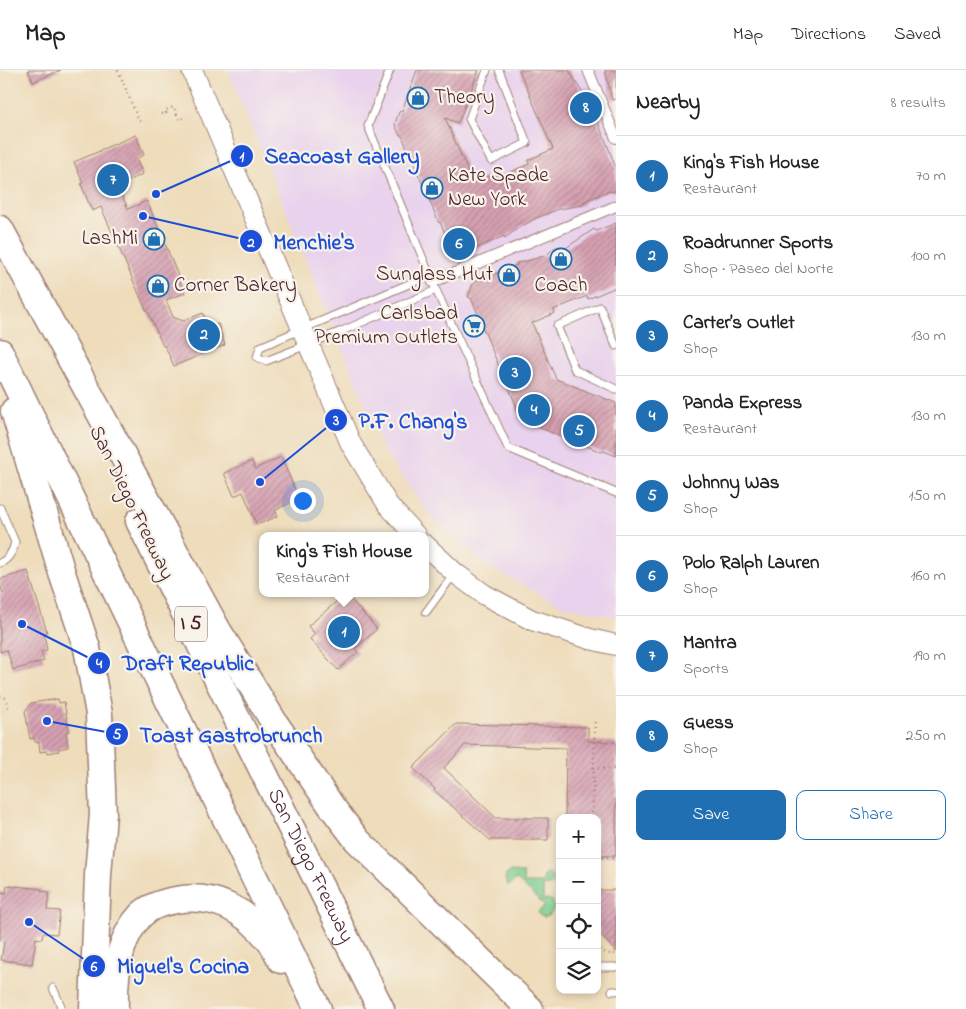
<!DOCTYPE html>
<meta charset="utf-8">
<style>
:root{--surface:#fff;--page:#f6f6f6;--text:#222;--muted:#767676;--line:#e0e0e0;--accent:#1f6fb2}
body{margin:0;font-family:"Indie Flower",sans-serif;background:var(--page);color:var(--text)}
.controls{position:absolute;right:15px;bottom:15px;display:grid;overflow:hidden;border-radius:10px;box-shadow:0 2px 8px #0003}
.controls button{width:45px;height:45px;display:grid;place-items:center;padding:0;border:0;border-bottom:1px solid var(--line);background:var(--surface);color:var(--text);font:25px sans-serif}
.you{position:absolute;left:302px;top:430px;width:18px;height:18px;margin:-12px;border:4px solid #fff;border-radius:50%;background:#1a73e8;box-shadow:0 0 0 8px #1a73e833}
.badge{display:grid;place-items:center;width:32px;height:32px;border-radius:50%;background:var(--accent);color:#fff;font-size:16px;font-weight:700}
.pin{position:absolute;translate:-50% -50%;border:2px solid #fff;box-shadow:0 1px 5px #0006}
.popup{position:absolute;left:259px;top:462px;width:170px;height:65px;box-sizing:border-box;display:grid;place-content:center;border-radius:10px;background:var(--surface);filter:drop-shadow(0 1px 4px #0005);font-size:16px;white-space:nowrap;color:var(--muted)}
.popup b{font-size:19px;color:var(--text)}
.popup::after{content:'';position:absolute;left:50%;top:100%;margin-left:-10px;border:10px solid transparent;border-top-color:var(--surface)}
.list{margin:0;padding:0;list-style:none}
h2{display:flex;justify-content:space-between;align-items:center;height:65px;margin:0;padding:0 20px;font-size:21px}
h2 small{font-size:16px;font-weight:400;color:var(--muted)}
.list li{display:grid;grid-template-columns:32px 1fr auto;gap:15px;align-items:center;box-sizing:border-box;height:80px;padding:0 20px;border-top:1px solid var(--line)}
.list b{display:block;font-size:19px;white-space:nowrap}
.list p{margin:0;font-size:16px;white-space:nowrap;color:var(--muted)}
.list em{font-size:16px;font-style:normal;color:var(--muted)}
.actions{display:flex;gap:10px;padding:15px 20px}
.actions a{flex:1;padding:11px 0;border:1px solid var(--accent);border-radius:10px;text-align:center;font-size:18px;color:var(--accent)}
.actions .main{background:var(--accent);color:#fff}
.icon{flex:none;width:28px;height:28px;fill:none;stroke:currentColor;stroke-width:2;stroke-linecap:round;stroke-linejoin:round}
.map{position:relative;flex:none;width:616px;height:939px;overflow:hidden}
header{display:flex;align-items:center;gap:30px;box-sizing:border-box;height:70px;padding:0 25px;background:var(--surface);border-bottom:1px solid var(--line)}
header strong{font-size:24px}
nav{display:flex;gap:28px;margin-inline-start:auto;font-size:18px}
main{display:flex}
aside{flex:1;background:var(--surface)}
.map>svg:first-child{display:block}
</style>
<header>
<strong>Map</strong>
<nav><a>Map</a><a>Directions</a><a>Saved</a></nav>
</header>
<main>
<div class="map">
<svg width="616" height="939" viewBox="0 0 616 939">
<defs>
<pattern id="building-hatch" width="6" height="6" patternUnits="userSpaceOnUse" patternTransform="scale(1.25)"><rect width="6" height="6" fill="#d6a1b2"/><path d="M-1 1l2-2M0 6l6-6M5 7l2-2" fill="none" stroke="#b08391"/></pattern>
</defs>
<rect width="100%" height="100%" fill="#f7f3e8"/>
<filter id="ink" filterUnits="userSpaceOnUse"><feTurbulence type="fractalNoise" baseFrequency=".02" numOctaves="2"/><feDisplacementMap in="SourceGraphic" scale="10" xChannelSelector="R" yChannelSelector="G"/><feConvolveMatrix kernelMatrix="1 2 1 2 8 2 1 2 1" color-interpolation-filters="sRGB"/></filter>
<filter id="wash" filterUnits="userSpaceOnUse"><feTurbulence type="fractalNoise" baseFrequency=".0096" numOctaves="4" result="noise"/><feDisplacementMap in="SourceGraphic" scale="20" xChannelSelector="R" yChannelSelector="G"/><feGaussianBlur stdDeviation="1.12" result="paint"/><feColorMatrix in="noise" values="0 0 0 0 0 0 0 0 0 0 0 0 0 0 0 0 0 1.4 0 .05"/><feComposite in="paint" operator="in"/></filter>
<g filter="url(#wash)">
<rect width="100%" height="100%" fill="#eedcba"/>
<path fill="#e9d2ed" d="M228,0h388v547l-55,-12 -69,-36 -61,-53 -46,-63z"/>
<path fill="#7bcd8f" stroke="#62765d" d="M510,802l13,1 1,10h19l1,-9c5,-2 9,1 10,6l-1,4 -10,2v14h9l1,2c1,7 0,13 -8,15l-6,-2 -1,-3 7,-6 -29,-27 -6,6h-2c-3,-3 -3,-6 -2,-10z"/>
<g id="blocks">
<path fill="url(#building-hatch)" d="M28,0h33l-28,12z
M417,0h62l-21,53 -13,-5 28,65 25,-10 1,4 30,-13 -1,-4 25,-11 -34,-79h50l11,19 9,13 18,42 9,24v23l-10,1 -23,10v3l-24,4 -23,9 -19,11 -12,9 -1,-2 -29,13 -3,-1 -8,7h-4l-7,-1 -4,-4 -1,-3v-7l-8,-18 -1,1 -37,-87 -3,-2 -4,-10 4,-12 3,-1z
M605,0h11v29l-4,1z
M136,65l8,20 -8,4 7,15 -19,9 -4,8 8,18 19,-8 21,50 17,42 -19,7 7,17 10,4 20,-8 6,14 9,-3 7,21 -51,21 -9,-20h-2l-16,-36h-1l-45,-103 -9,4 -11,-27 2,-1 -9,-21 26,-11v-1z
M616,153v64l-28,12 -1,-3 -34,14 2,3 -23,10 24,56 60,24v53l-12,-5 -2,1 -80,-31 -5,-11v-2l-16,-40 -1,1 -20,-48h1l-10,-23 -3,-1 7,-18 4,1 38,-15 -1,-2 11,-2 20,-6 7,-7 7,-2 5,2 28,-19 2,2z
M281,387l18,42 -24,11 3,6 -21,9 -14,-33 -9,4 -10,-23 28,-12 3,8z
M28,501l19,61 -3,1 3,17 -6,2 3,9 -31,9 -6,-20 -7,2v-57l3,-1 -3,-10v-5z
M343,526h5l29,33 -22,20 3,3 -20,18 -28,-31 5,-5 -7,-8z
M58,629l1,4 5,-1 5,29 -3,1 2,15 -10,2 1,2 -11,2 -1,-2 -7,1 -1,-10h-4l-1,-4 -4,1 -5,-28 6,-8z
M456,654l132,3v14l28,1v114h-19v-38h-32l1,-70 -101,-3 -21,23 52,50h52v22h-58l-56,-50 1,-1 -22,-21z
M7,816l8,1 1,-1 26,3 -1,2 8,1 -2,18 13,1 -3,23 -14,-1 -1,6 -6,-1 -4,26 -31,-4 3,-18 -4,-1v-49l6,1z
M597,820h19v62l-16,-18 1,-6h-4z"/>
</g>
</g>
<g filter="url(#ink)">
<use href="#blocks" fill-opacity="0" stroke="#9c7e72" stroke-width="1"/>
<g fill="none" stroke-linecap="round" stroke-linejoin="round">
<g stroke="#9c7e72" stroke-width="9">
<path id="service" d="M390,0l-22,56 68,164 72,158 108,45
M487,0l-18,49 22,42 36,-18 -28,-73
M430,205l-170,72 -3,10 9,4 76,-30 94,-41
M616,276l-16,-39 -43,19 18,44 41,19
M0,438l15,34c-2,10 -6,17 -15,21
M426,542l28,-38
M597,897h19
M53,918l8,18 -1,3
M612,921h4"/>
</g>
<g stroke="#9c7e72" stroke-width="12">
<path id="pedestrian" d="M588,0l28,68
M433,212l183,-76"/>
</g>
<g stroke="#9c7e72" stroke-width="22">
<path id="secondary" d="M192,0l159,374 37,61 28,31
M425,475l30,28 30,22 47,25 58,19 26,6"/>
</g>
<g stroke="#9c7e72" stroke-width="29">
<g id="motorway">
<path d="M0,159l217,400 57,93 58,85 25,33 173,169"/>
<path d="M0,282l318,657"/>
<path d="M14,341l48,162 25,75 12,66 4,100 -5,61 -5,134"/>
<path id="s1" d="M139,451l242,488"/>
<path d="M115,939c-1,-31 3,-70 26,-94 8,-8 23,-13 35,-15 37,-7 70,10 93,40 5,5 8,13 12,20"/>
</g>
</g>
<path stroke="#9c7e72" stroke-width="2.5" stroke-dasharray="1 4" stroke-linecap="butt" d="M118,0l21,51h5
M161,44l5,-1 -1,-3 9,-3 5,13 4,-2
M0,626l6,2 2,9h3
M593,698l23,1
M592,748l3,-97
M597,788h19
M597,875c7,8 8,9 19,9"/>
<use href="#service" stroke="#fff" stroke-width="7"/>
<use href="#pedestrian" stroke="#fff" stroke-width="10"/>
<use href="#secondary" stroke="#fff" stroke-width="20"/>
<use href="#motorway" stroke="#fff" stroke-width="26"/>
</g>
</g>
<defs>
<g id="shop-ring" transform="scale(1.125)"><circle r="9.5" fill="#f7f3e8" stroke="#1f6fb2" stroke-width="1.5"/><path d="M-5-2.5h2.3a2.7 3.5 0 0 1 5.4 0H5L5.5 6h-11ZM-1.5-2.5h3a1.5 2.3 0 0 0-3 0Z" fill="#1f6fb2"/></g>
<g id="supermarket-ring" transform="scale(1.125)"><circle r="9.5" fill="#f7f3e8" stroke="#1f6fb2" stroke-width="1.5"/><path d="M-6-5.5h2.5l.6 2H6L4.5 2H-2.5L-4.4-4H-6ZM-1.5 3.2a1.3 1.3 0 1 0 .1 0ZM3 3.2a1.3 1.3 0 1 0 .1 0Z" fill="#1f6fb2"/></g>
</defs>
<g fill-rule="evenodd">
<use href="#shop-ring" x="418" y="28"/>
<use href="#shop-ring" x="432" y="118"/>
<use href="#shop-ring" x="154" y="169"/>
<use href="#shop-ring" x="561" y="189"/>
<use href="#shop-ring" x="509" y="205"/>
<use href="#shop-ring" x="158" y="216"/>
<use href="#supermarket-ring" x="474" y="256"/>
</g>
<g text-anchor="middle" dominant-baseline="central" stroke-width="4.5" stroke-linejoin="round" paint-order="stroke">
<rect fill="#f7f3e8" stroke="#7e5f64" stroke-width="1" x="175" y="536.5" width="32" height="35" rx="4"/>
<g font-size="20" font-weight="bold" fill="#4a1f2b">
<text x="191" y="554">I 5</text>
</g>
<g font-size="21" fill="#4a1f2b" stroke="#f7f3e8" text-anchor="start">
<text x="434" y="28">Theory</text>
<text x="448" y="106">Kate Spade<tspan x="448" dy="24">New York</tspan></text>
<text x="138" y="169" text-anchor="end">LashMi</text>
<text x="493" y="205" text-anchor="end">Sunglass Hut</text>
<text x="174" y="216">Corner Bakery</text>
<text x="561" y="216" text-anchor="middle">Coach</text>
<text x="458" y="244" text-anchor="end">Carlsbad<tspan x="458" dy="24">Premium Outlets</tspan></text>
</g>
<g font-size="21" fill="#4a1f2b" stroke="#f7f3e8">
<text transform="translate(131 433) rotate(64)">San Diego Freeway</text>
<text stroke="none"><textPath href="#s1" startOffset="385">San Diego Freeway</textPath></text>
</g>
</g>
<path fill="none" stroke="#1d4ed8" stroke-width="2" d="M156 124L242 86M143 146L251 171M260 412L336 350M22 554L99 593M47 651L117 664M29 852L94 896"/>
<g fill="#1d4ed8" stroke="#f7f3e8" stroke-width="2">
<circle cx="156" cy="124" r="5"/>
<circle cx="143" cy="146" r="5"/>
<circle cx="260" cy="412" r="5"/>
<circle cx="22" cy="554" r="5"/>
<circle cx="47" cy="651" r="5"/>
<circle cx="29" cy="852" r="5"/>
<circle cx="242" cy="86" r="12"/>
<circle cx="251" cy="171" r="12"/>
<circle cx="336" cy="350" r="12"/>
<circle cx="99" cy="593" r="12"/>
<circle cx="117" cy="664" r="12"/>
<circle cx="94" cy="896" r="12"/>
</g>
<g font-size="15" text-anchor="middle" font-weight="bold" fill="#fff">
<text x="242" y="91">1</text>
<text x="251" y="177">2</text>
<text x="336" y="355">3</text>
<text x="99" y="598">4</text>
<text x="117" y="669">5</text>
<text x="94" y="901">6</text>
</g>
<g font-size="22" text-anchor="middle" font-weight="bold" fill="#1d4ed8" stroke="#f7f3e8" stroke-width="4.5" stroke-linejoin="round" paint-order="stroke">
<text x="342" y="93">Seacoast Gallery</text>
<text x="314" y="179">Menchie's</text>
<text x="413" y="358">P.F. Chang's</text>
<text x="188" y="600">Draft Republic</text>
<text x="231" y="672">Toast Gastrobrunch</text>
<text x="183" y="903">Miguel's Cocina</text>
</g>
</svg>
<div class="controls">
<button>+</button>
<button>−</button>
<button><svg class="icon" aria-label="locate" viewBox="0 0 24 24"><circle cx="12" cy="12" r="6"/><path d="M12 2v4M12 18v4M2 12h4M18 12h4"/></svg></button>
<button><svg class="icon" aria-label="layers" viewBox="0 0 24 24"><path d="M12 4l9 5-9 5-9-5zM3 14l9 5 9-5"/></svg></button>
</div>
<div class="you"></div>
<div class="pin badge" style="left:344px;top:562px">1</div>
<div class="popup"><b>King's Fish House</b>Restaurant</div>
<div class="pin badge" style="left:204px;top:265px">2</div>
<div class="pin badge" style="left:515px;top:303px">3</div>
<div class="pin badge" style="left:534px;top:340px">4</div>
<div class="pin badge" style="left:579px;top:361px">5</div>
<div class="pin badge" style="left:459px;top:174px">6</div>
<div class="pin badge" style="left:113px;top:110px">7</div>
<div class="pin badge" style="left:586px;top:38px">8</div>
</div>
<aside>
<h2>Nearby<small>8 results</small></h2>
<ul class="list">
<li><span class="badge">1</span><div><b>King's Fish House</b><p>Restaurant</p></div><em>70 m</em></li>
<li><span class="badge">2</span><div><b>Roadrunner Sports</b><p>Shop · Paseo del Norte</p></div><em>100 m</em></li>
<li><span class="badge">3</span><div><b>Carter’s Outlet</b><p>Shop</p></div><em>130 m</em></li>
<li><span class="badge">4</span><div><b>Panda Express</b><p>Restaurant</p></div><em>130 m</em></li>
<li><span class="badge">5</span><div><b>Johnny Was</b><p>Shop</p></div><em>150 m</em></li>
<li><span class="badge">6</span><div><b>Polo Ralph Lauren</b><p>Shop</p></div><em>160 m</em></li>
<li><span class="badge">7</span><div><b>Mantra</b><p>Sports</p></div><em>190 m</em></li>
<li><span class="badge">8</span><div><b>Guess</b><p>Shop</p></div><em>250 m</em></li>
</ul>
<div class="actions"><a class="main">Save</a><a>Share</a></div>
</aside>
</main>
